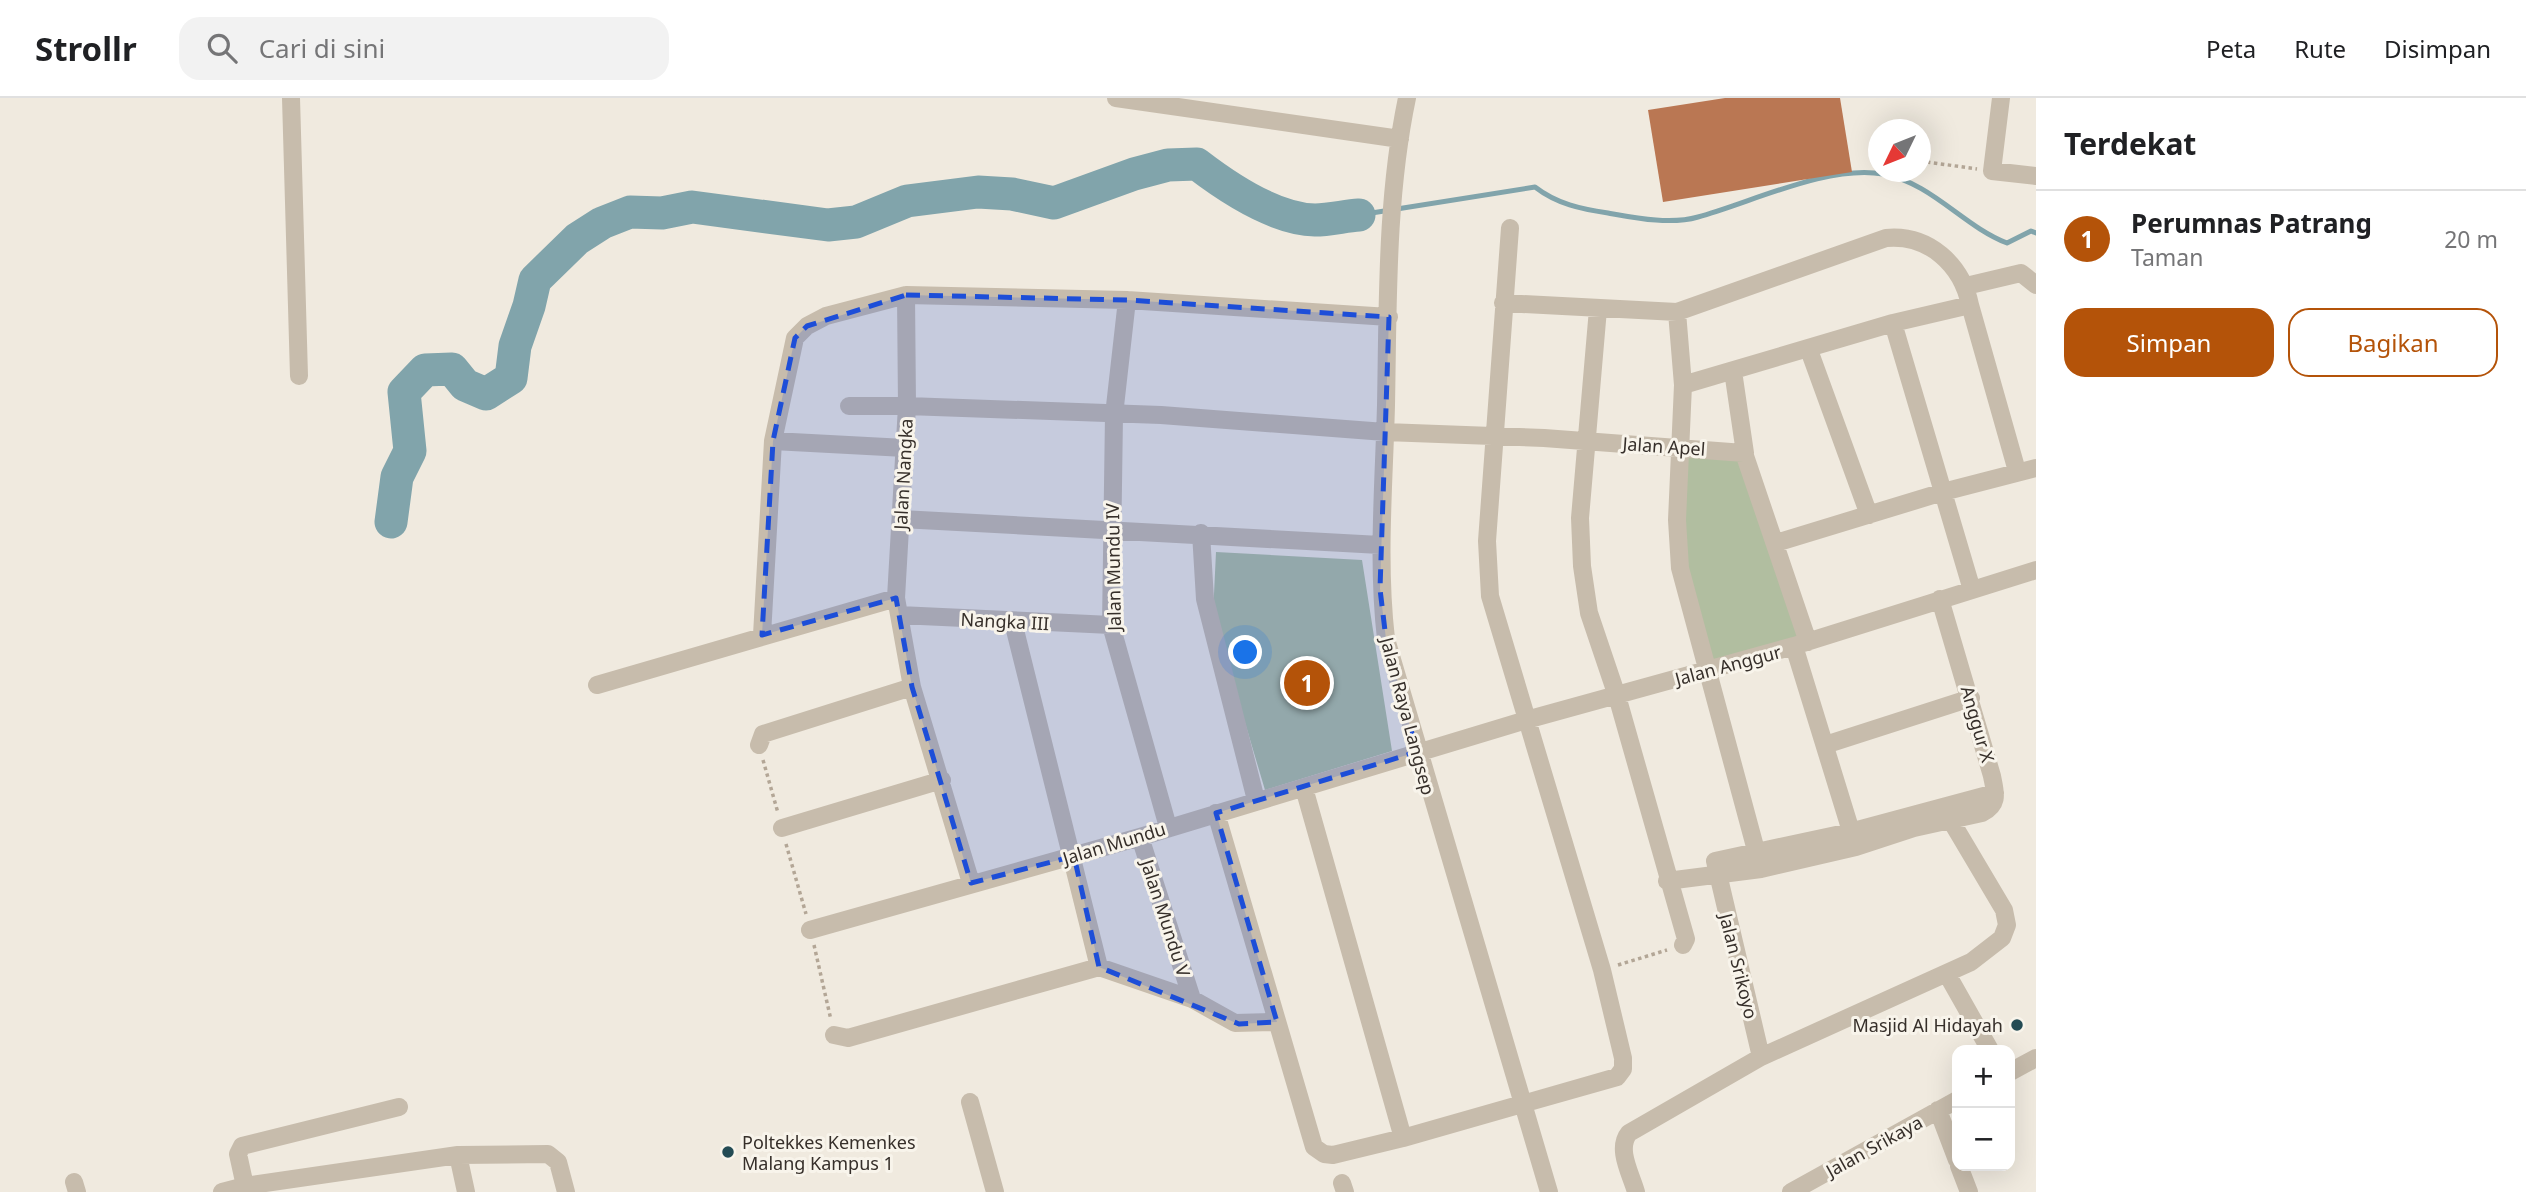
<!DOCTYPE html>
<html lang="id">
<meta charset="utf-8">
<style>
:root{--surface:#fff;--page:#f2f2f2;--text:#202124;--muted:#757577;--line:#e0e0e0;--accent:#b45309}
body{margin:0;font-family:"Noto Sans",sans-serif;background:var(--page);color:var(--text)}
.controls{position:absolute;right:21px;bottom:21px;display:grid;overflow:hidden;border-radius:14px;box-shadow:0 7px 28px #0002}
.controls button{width:63px;height:63px;display:grid;place-items:center;padding:0;border:0;border-bottom:2px solid var(--line);background:var(--surface);color:var(--text);font:35px sans-serif}
.compass{position:absolute;left:1868px;top:21px;width:63px;height:63px;border-radius:50%;background:var(--surface);box-shadow:0 7px 28px #0002;rotate:227deg}
.you{position:absolute;left:1246px;top:555px;width:24px;height:24px;margin:-18px;border:5px solid #fff;border-radius:50%;background:#1a73e8;box-shadow:0 0 0 10px #1a73e833}
.badge{display:grid;place-items:center;width:46px;height:46px;border-radius:50%;background:var(--accent);color:#fff;font-size:23px;font-weight:700}
.pin{position:absolute;translate:-50% -50%;border:4px solid #fff;box-shadow:0 2px 7px #0006}
.list{margin:0;padding:0;list-style:none}
h2{display:flex;justify-content:space-between;align-items:center;height:91px;margin:0;padding:0 28px;font-size:30px}
h2 small{font-size:23px;font-weight:400;color:var(--muted)}
.list li{display:grid;grid-template-columns:46px 1fr auto;gap:21px;align-items:center;box-sizing:border-box;height:98px;padding:0 28px;border-top:2px solid var(--line)}
.list b{display:block;font-size:26px;white-space:nowrap}
.list p{margin:0;font-size:23px;white-space:nowrap;color:var(--muted)}
.list em{font-size:23px;font-style:normal;color:var(--muted)}
.actions{display:flex;gap:14px;padding:21px 28px}
.actions a{flex:1;padding:16px 0;border:2px solid var(--accent);border-radius:21px;text-align:center;font-size:24px;color:var(--accent)}
.actions .main{background:var(--accent);color:#fff}
.icon{flex:none;width:38px;height:38px;fill:none;stroke:currentColor;stroke-width:2;stroke-linecap:round;stroke-linejoin:round}
.map{position:relative;flex:none;width:2036px;height:1094px;overflow:hidden}
header{display:flex;align-items:center;gap:42px;box-sizing:border-box;height:98px;padding:0 35px;background:var(--surface);border-bottom:2px solid var(--line)}
header strong{font-size:33px}
nav{display:flex;gap:38px;margin-inline-start:auto;font-size:24px}
.search{width:490px;height:63px;background:var(--page);display:flex;align-items:center;gap:18px;box-sizing:border-box;padding:0 24px;border-radius:21px;color:var(--muted);font-size:26px}
main{display:flex}
aside{flex:1;background:var(--surface)}
.map>svg:first-child{display:block}
</style>
<header>
<strong>Strollr</strong>
<div class="search"><svg class="icon" aria-label="search" viewBox="0 0 24 24"><circle cx="10" cy="10" r="6"/><path d="M15 15l6 6"/></svg>Cari di sini</div>
<nav><a>Peta</a><a>Rute</a><a>Disimpan</a></nav>
</header>
<main>
<div class="map">
<svg width="2036" height="1094" viewBox="0 0 2036 1094">
<rect width="100%" height="100%" fill="#f0eadf"/>
<path fill="#b1bea0" d="M1680,350l66,7 61,185 -101,30 -25,-104z
M1216,454l146,8 30,191 -127,39 -52,-175z"/>
<g fill="none" stroke-linecap="round" stroke-linejoin="round">
<path stroke="#81a4ab" stroke-width="5" d="M1359,117l176,-28c22,17 46,22 73,26 28,5 62,12 90,4 52,-14 131,-53 185,-43 49,9 80,52 124,69l24,-12 5,2"/>
<path stroke="#81a4ab" stroke-width="33" d="M391,424l6,-45 13,-26 -6,-59 21,-22 27,-1 13,16 21,9 25,-16 4,-32 14,-40 6,-26 42,-41 25,-16 28,-11 32,1 30,-6 136,18 28,-3 51,-21 71,-9 34,2 42,9 80,-29 34,-9 29,-1c30,23 78,55 118,56 14,0 30,-4 44,-5"/>
</g>
<path fill="#ba7753" d="M1725,0h115l12,74 -189,30 -15,-92z"/>
<g fill="none" stroke-linecap="round" stroke-linejoin="round">
<path stroke="#b3a696" stroke-width="3.5" stroke-dasharray="3.5 3.5" stroke-linecap="butt" d="M1920,63l57,8
M763,662l15,53
M786,746l20,70
M814,847l17,75
M1618,867l49,-15"/>
<path stroke="#c7bcac" stroke-width="18" d="M291,0l8,278
M1116,0l284,41
M1407,0c-21,100 -19,206 -21,307 -2,79 -9,156 0,234l163,553
M2001,0l-9,73 44,5
M1966,188l55,-13 15,12
M1127,202l-13,115 -3,210 57,202
M1503,205l174,9 209,-74c43,-4 76,27 84,67
M1598,211l-18,209 2,48 7,47 28,83 69,243 -3,6
M1677,214l6,73 -6,135 3,48 81,301
M1893,225l79,267
M1809,252l60,165
M1733,273l12,82
M1683,287l210,-62 77,-18 47,166
M849,308h58l-1,-111
M773,343l132,7
M901,421l479,26
M1201,435l4,66 51,201
M1776,445l167,-51 93,-24
M899,517l212,10
M762,537l11,-194 22,-103 12,-12 19,-10 80,-21 221,5 262,17
M1794,548l60,195
M597,587l299,-87
M759,647l4,-11 149,-47
M1825,647l146,-47
M1304,690l99,350 214,-61 6,-8v-11l-21,-88 -112,-374 -3,-55 23,-313
M1216,715l98,334 10,7 9,1 70,-17
M782,730l160,-48
M1140,739l52,162
M1667,783l94,-12 95,-22 58,-19 68,-15c18,-9 13,-21 10,-37l-52,-177
M971,785l-59,-196 -16,-89 11,-192 254,9 224,17 159,6 200,15 64,189
M810,832l330,-93 386,-117 268,-74 242,-76
M1099,869l93,32 43,24 42,-1
M1947,876l43,76
M834,937l14,3 251,-71 -86,-345
M1761,959l-46,-196 135,-29 145,-39
M2010,974l26,-14
M970,1004l25,90
M1938,1012l19,50
M458,1057l8,37
M1959,1068l10,26
M74,1084l3,10
M1342,1085l3,9
M245,1088l-7,-32 4,-8 157,-39
M222,1094l23,-6 213,-31 90,-1 10,8 8,30
M1636,1094c-5,-18 -20,-43 -7,-59l132,-76 210,-95 31,-24 5,-13 -3,-15 -54,-91
M1791,1094l166,-92"/>
</g>
<path fill="#1d4ed8" fill-opacity="0.2" stroke="#1d4ed8" stroke-width="5" stroke-dasharray="14 9" stroke-linejoin="round" d="M906,197l221,5 262,17 -9,272 6,50 31,113 -201,61 61,209 -38,2 -140,-57 -25,-111 -103,27 -59,-196 -16,-89 -134,37 11,-194 22,-103 12,-12z"/>
<g fill="#234b54" stroke="#f8f4eb" stroke-width="2.5">
<circle cx="2017" cy="927" r="7"/>
<circle cx="728" cy="1054" r="7"/>
</g>
<g text-anchor="middle" dominant-baseline="central" stroke-width="6" stroke-linejoin="round" paint-order="stroke">
<g font-size="18" fill="#362f2a" stroke="#f8f4eb">
<text transform="translate(1664 348) rotate(4)">Jalan Apel</text>
<text transform="translate(903 376) rotate(-87)">Jalan Nangka</text>
<text transform="translate(1113 469) rotate(-91)">Jalan Mundu IV</text>
<text transform="translate(1005 523) rotate(3)">Nangka III</text>
<text transform="translate(1728 567) rotate(-15)">Jalan Anggur</text>
<text transform="translate(1408 618) rotate(75)">Jalan Raya Langsep</text>
<text transform="translate(1978 626) rotate(74)">Anggur X</text>
<text transform="translate(1114 745) rotate(-17)">Jalan Mundu</text>
<text transform="translate(1166 820) rotate(72)">Jalan Mundu V</text>
<text transform="translate(1739 868) rotate(76)">Jalan Srikoyo</text>
<text transform="translate(1874 1048) rotate(-29)">Jalan Srikaya</text>
</g>
<g font-size="18" fill="#362f2a" stroke="#f8f4eb" text-anchor="end">
<text x="2003" y="927">Masjid Al Hidayah</text>
<text x="742" y="1044" text-anchor="start">Poltekkes Kemenkes<tspan x="742" dy="21">Malang Kampus 1</tspan></text>
</g>
</g>
</svg>
<div class="controls">
<button>+</button>
<button>−</button>
</div>
<svg class="compass" viewBox="-18 -18 36 36"><path d="M0-13l5 13h-10z" fill="#e53935"/><path d="M0 13l5-13h-10z" fill="#757577"/></svg>
<div class="you"></div>
<div class="pin badge" style="left:1307px;top:585px">1</div>
</div>
<aside>
<h2>Terdekat<small></small></h2>
<ul class="list">
<li><span class="badge">1</span><div><b>Perumnas Patrang</b><p>Taman</p></div><em>20 m</em></li>
</ul>
<div class="actions"><a class="main">Simpan</a><a>Bagikan</a></div>
</aside>
</main>
